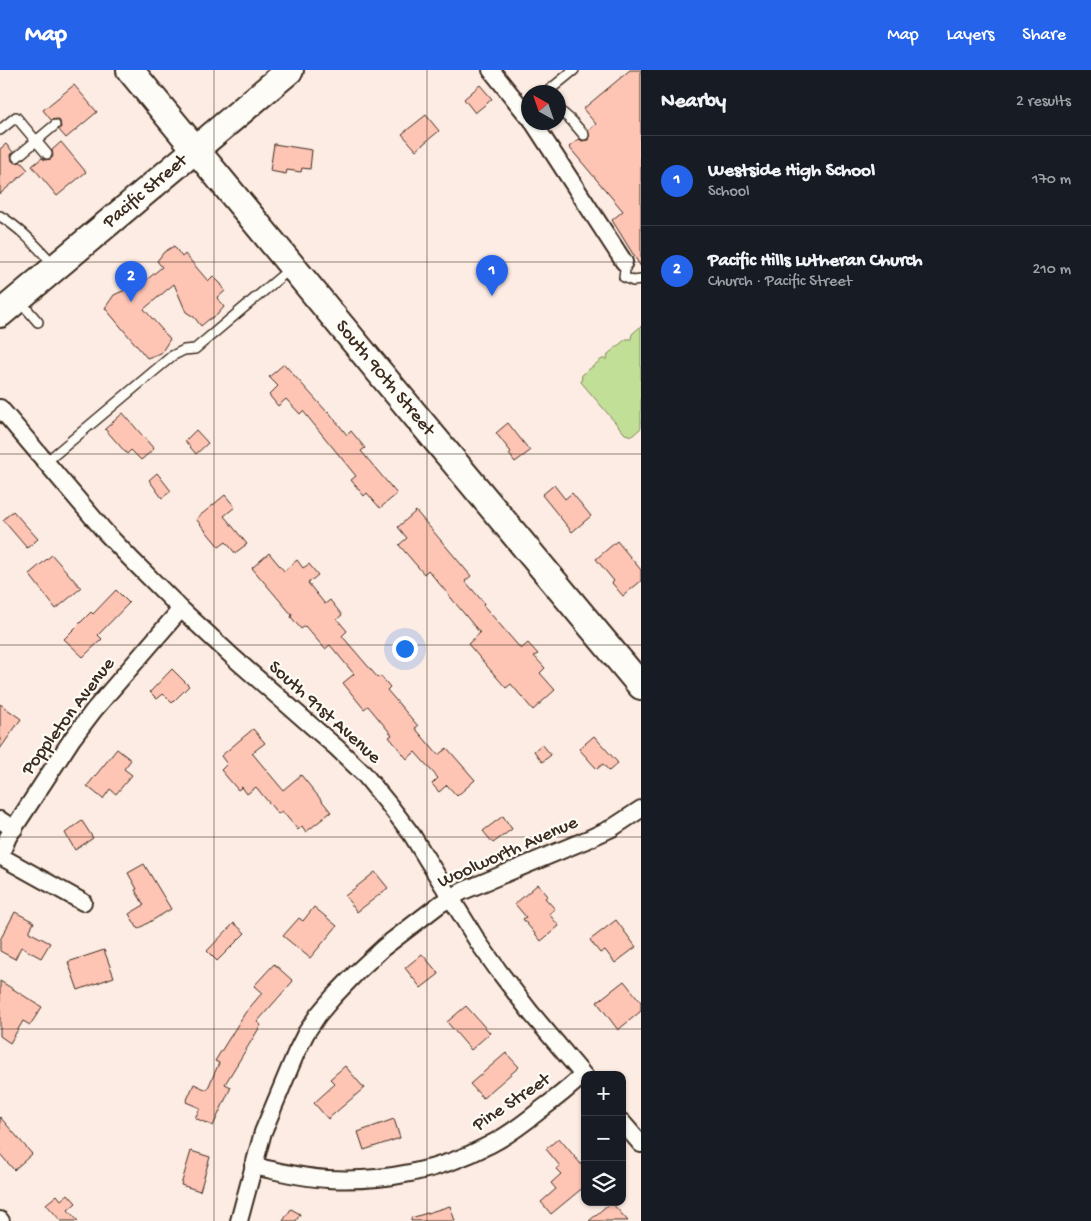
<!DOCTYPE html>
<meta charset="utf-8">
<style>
:root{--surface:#171b24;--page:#242831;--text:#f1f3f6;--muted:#9ea1a6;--line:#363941;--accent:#2563eb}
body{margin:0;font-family:"Gochi Hand",sans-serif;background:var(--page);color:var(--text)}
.controls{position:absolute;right:15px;bottom:15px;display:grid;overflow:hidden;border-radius:10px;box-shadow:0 1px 4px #0004}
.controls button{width:45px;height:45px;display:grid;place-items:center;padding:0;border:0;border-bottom:1px solid var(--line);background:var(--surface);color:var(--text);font:25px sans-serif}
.compass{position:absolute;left:521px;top:15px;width:45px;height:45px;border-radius:50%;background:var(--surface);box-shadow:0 1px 4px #0004;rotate:320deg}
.you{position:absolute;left:404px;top:578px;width:18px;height:18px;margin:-12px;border:4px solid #fff;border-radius:50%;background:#1a73e8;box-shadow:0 0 0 8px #1a73e833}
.badge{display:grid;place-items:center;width:32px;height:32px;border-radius:50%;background:var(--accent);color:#fff;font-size:16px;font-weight:700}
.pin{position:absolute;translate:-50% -41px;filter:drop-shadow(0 1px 2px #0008)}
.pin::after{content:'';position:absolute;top:26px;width:18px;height:15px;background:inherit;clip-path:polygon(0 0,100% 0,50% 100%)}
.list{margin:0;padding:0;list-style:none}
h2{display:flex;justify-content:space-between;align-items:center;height:65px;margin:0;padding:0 20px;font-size:21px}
h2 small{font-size:16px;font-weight:400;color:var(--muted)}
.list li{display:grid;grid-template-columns:32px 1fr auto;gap:15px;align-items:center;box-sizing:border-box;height:90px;padding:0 20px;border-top:1px solid var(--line)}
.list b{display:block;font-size:19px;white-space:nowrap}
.list p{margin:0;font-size:16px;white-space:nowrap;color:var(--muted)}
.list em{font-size:16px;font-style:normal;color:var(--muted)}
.icon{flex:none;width:28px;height:28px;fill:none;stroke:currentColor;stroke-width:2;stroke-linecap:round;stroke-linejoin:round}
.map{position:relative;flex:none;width:641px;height:1151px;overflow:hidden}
header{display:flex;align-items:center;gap:30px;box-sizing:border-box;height:70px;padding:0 25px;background:var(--accent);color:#fff}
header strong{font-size:24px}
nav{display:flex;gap:28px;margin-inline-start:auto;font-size:18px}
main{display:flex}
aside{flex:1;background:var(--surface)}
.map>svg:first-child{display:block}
</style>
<header>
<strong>Map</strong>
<nav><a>Map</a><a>Layers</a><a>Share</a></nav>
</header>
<main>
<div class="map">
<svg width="641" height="1151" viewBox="0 0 641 1151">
<rect width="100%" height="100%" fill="#fdece3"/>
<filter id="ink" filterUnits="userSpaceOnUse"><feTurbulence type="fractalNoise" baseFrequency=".02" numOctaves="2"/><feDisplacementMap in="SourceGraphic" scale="10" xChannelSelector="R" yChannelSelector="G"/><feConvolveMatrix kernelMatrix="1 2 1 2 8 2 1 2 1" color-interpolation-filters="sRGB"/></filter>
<g filter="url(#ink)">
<path fill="#c2df97" stroke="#7e845a" d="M641,256v102l-9,8 -7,-2 -44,-52 1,-7 20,-16h5l1,-5 18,-15h5l1,-5z"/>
<path fill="#fec5b5" stroke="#3b2a1e" d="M630,0h11v197l-29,-47 11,-9 -54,-64 10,-8 3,2 6,-1 2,-3 -2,-6 8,-7 -13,-15z
M74,15l23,27 -31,26 -7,-8 2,-3 -1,-6 -3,-2 -6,1 -8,-10z
M480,15l12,14 -17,14 -11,-14z
M426,45l13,16 -23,19 -14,-16z
M61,72l25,30 -29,24 -25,-30 10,-8 3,2 6,-1 2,-3 -1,-6z
M6,74l7,8 -2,3 1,6 3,2 6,-1 7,8 -28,24v-45z
M274,74l38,6 -2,19 -8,-1 -1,4 -14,-2 -1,4 -16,-3z
M174,176l8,11 3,-3 23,27 5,-5 8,8 4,7 -8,7 7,9 -7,8 -9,5 -7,6 -7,-9 -8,-5 -12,-28 -30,25 26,30 -9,14 -14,5 -42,-50 9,-13 13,-6 7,-6 4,4 24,-20 -5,-6 7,-9z
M284,294l43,48 1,-1 19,24 4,-4 14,17 -4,3 36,43 -17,14 -13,-15 -3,3 -13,-16 5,-4 -53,-65 -3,3 -14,-15 -8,7 -9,-11 9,-9 -9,-9z
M123,343l31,36 -13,11 -10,-10 -4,4 -22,-25z
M508,353l22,28 -15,11 -6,-8 2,-2 -15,-19z
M196,360l12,13 -12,11 -11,-13z
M157,403l14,18 -9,7 -13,-18z
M554,415l11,14 7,-6 19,23 -19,16 -30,-37z
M225,425l10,12 -11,9 23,28 -12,9 -9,-11 -7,5 -23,-28z
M13,441l25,28 -11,9 -24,-28z
M416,441l55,65 -6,5 19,22 -1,2 38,44 7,-6 10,11 -4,2 11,12 -5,5 15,17 -22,20 -22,-26 -5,4 -38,-44 12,-11 -52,-63 -4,4 -25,-29 8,-7 -9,-11z
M617,471l24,29v11l-18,15 -11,-13 2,-2 -18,-22z
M269,483l15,18 13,-11 6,8 6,-4 9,11 -10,8 17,21 5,-4 12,15 -5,4 10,12 -5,5 36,42 3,-2 9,11 -3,3 31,36 -3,2 23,27 9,-7 28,32 -18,16 -10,-11 -8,7 -7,-8 6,-6 -23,-26 -8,7 -18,-22 3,-2 -24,-29 -4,3 -21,-26 11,-9 -24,-29 -5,4 -20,-23 -4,3 -10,-12 1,-2 -40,-47z
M52,485l29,33 -25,21 -27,-35z
M116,520l13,13 -31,32 4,4 -19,18 -19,-18 27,-27 2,2z
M172,599l17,17 -17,17 -9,-9 -6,5 -7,-7z
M0,634l21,15 -21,30z
M253,659l12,14 -13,10 31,37 18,-15 30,37 -25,20 -4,-6 -4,4 -16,-19 -4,3 -22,-27 -9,7 -5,-7 -4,3 -17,-20 6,-6 -6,-8z
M594,666l24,27 -9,8 -6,-7 -6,5 -18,-20z
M542,674l9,11 -9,7 -8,-11z
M117,679l14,11 -7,9 8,6 -16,19 -6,-5 -7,10 -16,-13z
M503,746l9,13 -19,14 -10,-12z
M82,751l11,17 -18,12 -10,-17z
M144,794l27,45 -33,20 -9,-15 15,-9 -9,-15 2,-1 -9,-16z
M375,802l13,16 -31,24 -12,-16z
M538,814l10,12 -3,2 10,11 -6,5 10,12 -18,15 -18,-22 3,-2 -11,-13z
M314,837l23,19 -27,32 -27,-22 16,-18 4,3z
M15,842l19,10 -5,10 21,11 -9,15 -20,-11 -6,12 -15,-8v-11z
M616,850l20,27 -21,16 -10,-13 -5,3 -10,-13z
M234,853l11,10 -28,28 -10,-10z
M104,880l10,27 -36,13 -10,-28z
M422,884l17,20 -18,14 -16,-20z
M274,894l19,17 -36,41 4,3 -36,59 6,3 -18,39 -18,-8 5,-10 -14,-6 8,-18 13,6 12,-27 -4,-2 30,-48 17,-20 -8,-7z
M0,911l42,26 -12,18 -7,-4 -13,22 -10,-7z
M624,911l17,21v9l-23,19 -21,-28z
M466,936l24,27 -19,17 -24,-28z
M506,983l13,14 -36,31 -13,-14z
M345,996l19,22 -36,31 -14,-16 21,-19 -5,-5z
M0,1047l32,37 -18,16 -14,-16z
M394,1049l6,19 -36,12 -6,-18z
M559,1068l26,31v17l-34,28 -10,-12 15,-13 -5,-6 10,-9 -5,-5 4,-3 -14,-17z
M191,1081l19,6 -10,34 -19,-6z
M68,1124l8,9 -8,7 10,11h-17l-15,-17 11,-9 4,5z
M611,1132l17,19h-39z
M450,1136l5,15h-44v-3z
M291,1139l9,5 -4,7h-13z"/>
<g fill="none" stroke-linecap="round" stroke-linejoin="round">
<g stroke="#3b2a1e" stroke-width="12">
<path id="lane" d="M547,22l27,-22
M558,39l14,12 12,14
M0,60l16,-13 31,37
M17,87l38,-32
M0,146c22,13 38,32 55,50
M624,192l1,8 -1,7 9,4 8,-1
M20,231l18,21
M46,392l126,-106 12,-6 11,-1 96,-81"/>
</g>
<g stroke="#3b2a1e" stroke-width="20">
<path id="street" d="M491,0l37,46
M533,52l91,140
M0,338l106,125 25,26 50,50 54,50 102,89 27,26 26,32 22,29 66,107 20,28 33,43 54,64
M0,750l14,9
M83,832l-83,-46 8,-19 64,-98 22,-29 87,-101
M622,1052l19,22
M253,1096c25,5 49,12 75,13 55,3 112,-8 161,-34 18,-9 34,-21 50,-34 15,-11 30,-23 44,-36
M0,1150l1,1
M239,1151l24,-89 33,-79 10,-20 12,-18 16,-19 23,-24 27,-25 56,-43 23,-13 123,-51 26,-12 29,-19"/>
</g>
<g stroke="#3b2a1e" stroke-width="30">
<g id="primary">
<path id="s1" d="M130,0l251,304 260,312"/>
<path id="s2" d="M0,244l290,-244"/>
</g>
</g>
<use href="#lane" stroke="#fdfcf7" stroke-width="9"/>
<use href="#street" stroke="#fdfcf7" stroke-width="16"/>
<use href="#primary" stroke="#fdfcf7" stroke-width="26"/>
</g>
</g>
<path fill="none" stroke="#3b2a1e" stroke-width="1" stroke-opacity="0.55" d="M214,0v1151M427,0v1151M0,192h641M0,384h641M0,575h641M0,767h641M0,959h641"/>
<g text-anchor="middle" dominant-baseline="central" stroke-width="4.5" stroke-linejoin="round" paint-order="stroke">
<g font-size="19" fill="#3b2a1e" stroke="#fdfcf7">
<text stroke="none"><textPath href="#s2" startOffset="190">Pacific Street</textPath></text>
<text stroke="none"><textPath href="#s1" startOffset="400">South 90th Street</textPath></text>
<text transform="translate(324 643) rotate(42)">South 91st Avenue</text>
<text transform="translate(69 647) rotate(-53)">Poppleton Avenue</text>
<text transform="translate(508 783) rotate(-24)">Woolworth Avenue</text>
<text transform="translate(512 1033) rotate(-34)">Pine Street</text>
</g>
</g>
</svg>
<div class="controls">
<button>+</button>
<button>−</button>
<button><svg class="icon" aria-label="layers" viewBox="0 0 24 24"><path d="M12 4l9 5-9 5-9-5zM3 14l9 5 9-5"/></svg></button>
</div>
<svg class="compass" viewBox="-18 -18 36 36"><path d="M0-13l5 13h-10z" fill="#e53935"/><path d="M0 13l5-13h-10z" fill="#9ea1a6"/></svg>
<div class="you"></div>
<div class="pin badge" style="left:492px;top:226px">1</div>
<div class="pin badge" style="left:131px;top:232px">2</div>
</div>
<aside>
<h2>Nearby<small>2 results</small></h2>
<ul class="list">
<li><span class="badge">1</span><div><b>Westside High School</b><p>School</p></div><em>170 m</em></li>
<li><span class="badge">2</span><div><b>Pacific Hills Lutheran Church</b><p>Church · Pacific Street</p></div><em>210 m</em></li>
</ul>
</aside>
</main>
